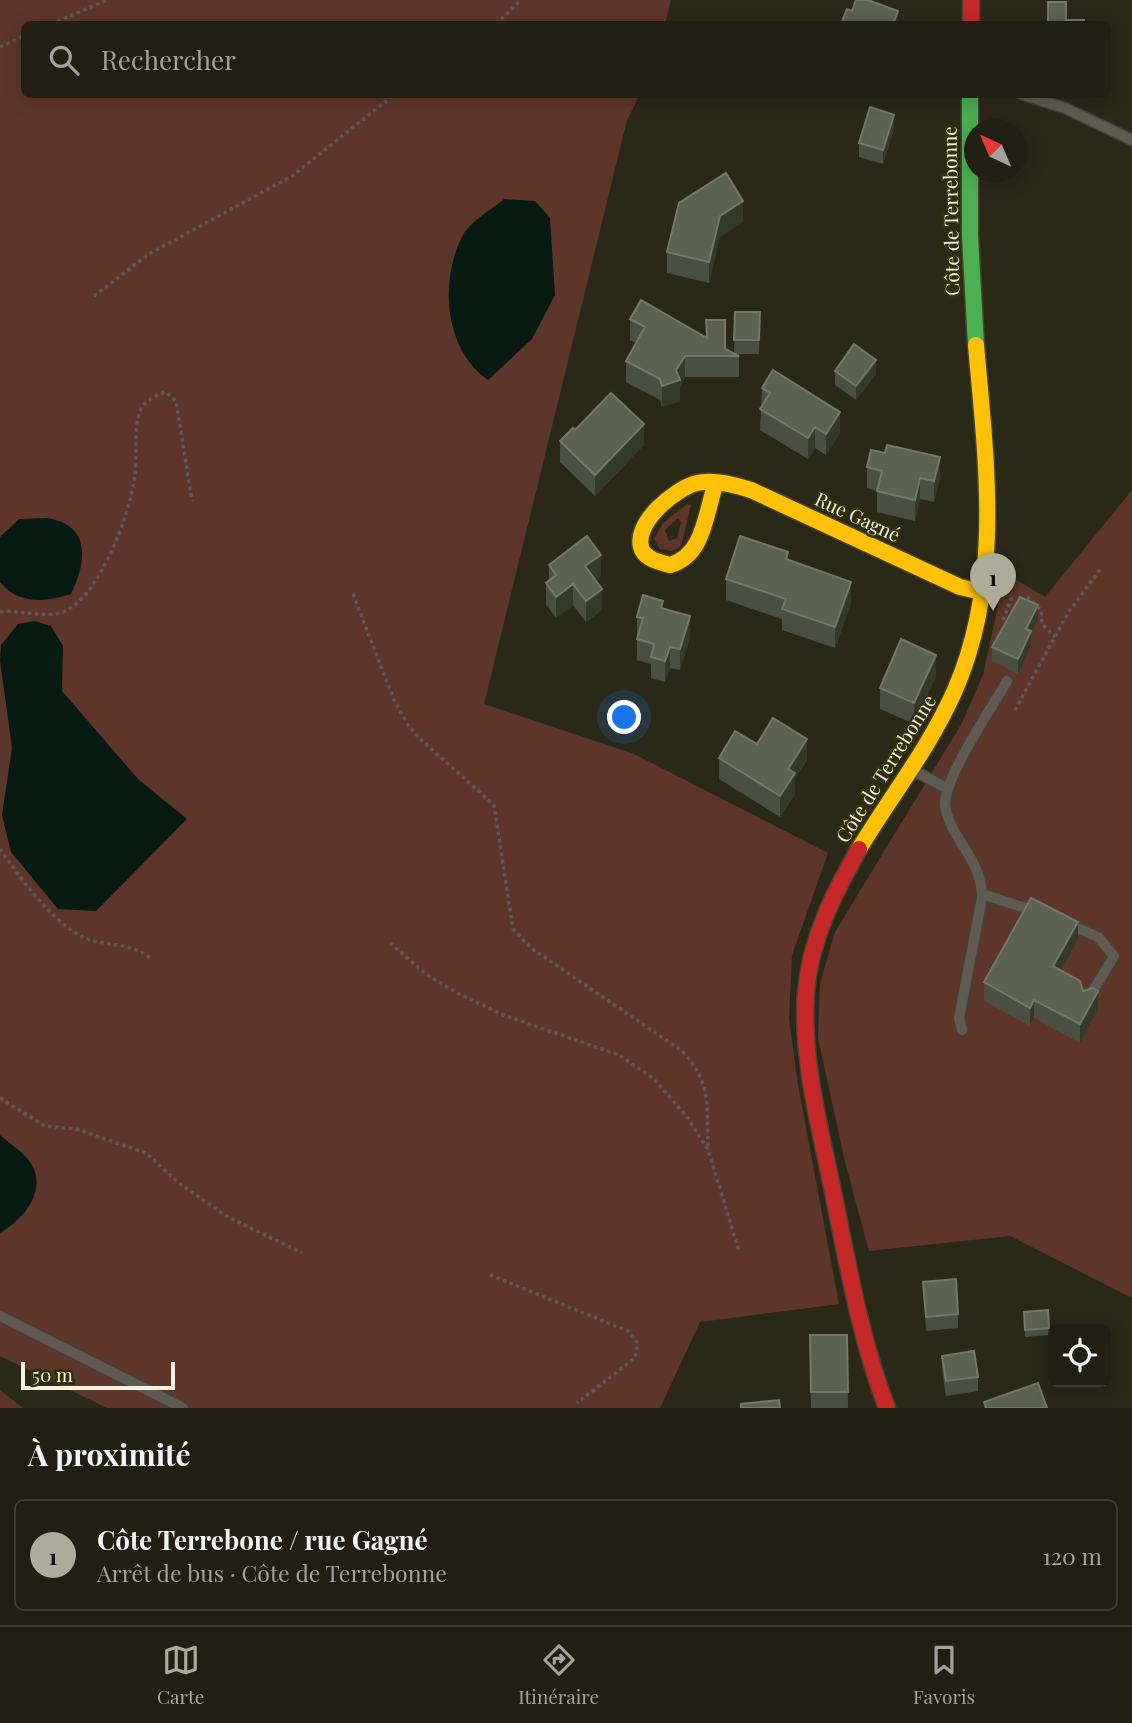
<!DOCTYPE html>
<html lang="fr">
<meta charset="utf-8">
<style>
:root{--surface:#201f12;--page:#28271b;--text:#f1f3f6;--muted:#a2a29f;--line:#3d3d32;--accent:#adac9a}
body{margin:0;font-family:"Playfair Display",serif;background:var(--page);color:var(--text)}
.controls{position:absolute;right:21px;bottom:21px;display:grid;overflow:hidden;border-radius:10px;box-shadow:0 4px 18px #0003}
.controls button{width:63px;height:63px;display:grid;place-items:center;padding:0;border:0;border-bottom:2px solid var(--line);background:var(--surface);color:var(--text);font:35px sans-serif}
.compass{position:absolute;left:964px;top:119px;width:63px;height:63px;border-radius:50%;background:var(--surface);box-shadow:0 4px 18px #0003;rotate:316deg}
.scale{position:absolute;left:21px;bottom:18px;width:154px;box-sizing:border-box;padding-left:7px;border:4px solid #f3f2e0;border-top:0;font-size:19px;line-height:24px;white-space:nowrap;color:#f3f2e0;-webkit-text-stroke:5px #322f10;paint-order:stroke}
.you{position:absolute;left:625px;top:718px;width:24px;height:24px;margin:-18px;border:5px solid #fff;border-radius:50%;background:#1a73e8;box-shadow:0 0 0 10px #1a73e833}
.badge{display:grid;place-items:center;width:46px;height:46px;border-radius:50%;background:var(--accent);color:#111;font-size:23px;font-weight:700}
.pin{position:absolute;translate:-50% -58px;filter:drop-shadow(0 2px 4px #0008)}
.pin::after{content:'';position:absolute;top:37px;width:24px;height:21px;background:inherit;clip-path:polygon(0 0,100% 0,50% 100%)}
.list{margin:0;padding:0;list-style:none}
h2{display:flex;justify-content:space-between;align-items:center;height:91px;margin:0;padding:0 28px;font-size:30px}
h2 small{font-size:23px;font-weight:400;color:var(--muted)}
.list li{display:grid;grid-template-columns:46px 1fr auto;gap:21px;align-items:center;box-sizing:border-box;height:112px;margin:0 14px 14px;padding:0 14px;border:2px solid var(--line);border-radius:10px}
.list b{display:block;font-size:26px;white-space:nowrap}
.list p{margin:0;font-size:23px;white-space:nowrap;color:var(--muted)}
.list em{font-size:23px;font-style:normal;color:var(--muted)}
.icon{flex:none;width:38px;height:38px;fill:none;stroke:currentColor;stroke-width:2;stroke-linecap:round;stroke-linejoin:round}
.map{position:relative;flex:none;width:1132px;height:1408px;overflow:hidden}
.search{position:absolute;background:var(--surface);box-shadow:0 4px 18px #0003;left:21px;right:21px;top:21px;height:77px;display:flex;align-items:center;gap:18px;box-sizing:border-box;padding:0 24px;border-radius:10px;color:var(--muted);font-size:26px}
.sheet{height:217px;background:var(--surface)}
nav{display:flex;justify-content:space-around;align-items:center;box-sizing:border-box;height:98px;border-top:2px solid var(--line);background:var(--surface);font-size:19px;color:var(--muted)}
nav a{display:grid;justify-items:center;gap:4px}
nav .on{color:var(--accent)}
.map>svg:first-child{display:block}
</style>
<div class="map">
<svg width="1132" height="1408" viewBox="0 0 1132 1408">
<rect width="100%" height="100%" fill="#2a2918"/>
<path fill="#5d3629" fill-rule="evenodd" d="M0,0h671l-6,24h-641v70l616,1 -13,25 -143,584 150,50 194,99 -36,102 -3,64 9,66 41,219 -139,18 -40,86h-553l-107,-52z
M1132,490v808l-122,-62 -141,15 -24,-89 -27,-124 2,-55 15,-51 127,-209 21,-48 22,-102 40,24z
M687,504l4,1 -10,41 -9,5 -12,-2 -6,-10 9,-16zM678,518l3,4 -4,16 -8,3 -4,-11z
M0,1390l23,18h-23z"/>
<path fill="#071b13" d="M504,199l31,2 15,17 5,77 -23,44 -44,41c-44,-30 -49,-100 -25,-145 7,-13 29,-26 41,-36z
M47,518c44,7 40,43 24,76 -24,8 -53,11 -71,-12v-45l19,-18z
M34,621l17,5 12,20 -1,45 76,88 49,40 -91,92 -38,-2 -47,-57 -9,-37 10,-67 -12,-87 1,-16 17,-21z
M0,1135c10,9 26,19 32,30 15,28 -10,55 -32,68z"/>
<g fill="none" stroke-linecap="round" stroke-linejoin="round">
<g stroke="#444336" stroke-width="13">
<path id="lane" d="M1021,94l44,14 67,32
M913,770l35,19
M982,894l56,18
M1068,924l30,13 16,19 -26,43
M962,1030l-3,-12 23,-120c0,-29 -16,-46 -29,-69 -4,-8 -8,-17 -8,-26 2,-30 46,-94 62,-122
M0,1316l183,92"/>
</g>
<g stroke="#444336" stroke-width="19">
<path id="fast" d="M970,94v142l6,109"/>
</g>
<g stroke="#444336" stroke-width="19">
<path id="slow" d="M716,483c-11,30 -11,72 -46,82 -10,-3 -23,-5 -28,-15 -11,-26 34,-62 55,-67 17,-4 38,2 54,7l209,97 22,5
M859,849c32,-53 71,-102 96,-159 48,-110 31,-229 21,-345"/>
</g>
<g stroke="#444336" stroke-width="19">
<path id="jam" d="M971,0v24
M859,849c-25,44 -49,91 -53,143 -5,67 14,135 27,200 15,73 27,146 54,216"/>
</g>
<path stroke="#5f5b53" stroke-width="3.5" stroke-dasharray="3.5 3.5" stroke-linecap="butt" d="M51,24l56,-24
M496,24l25,-24
M0,47l24,-11
M94,296l55,-42 143,-78 103,-82
M353,594l41,106 14,25 12,14 74,66 19,124 18,19 151,103c30,31 25,58 26,99
M1027,597l14,13 1,14 13,13
M0,612c22,-3 49,9 69,-3 32,-19 59,-92 65,-127 4,-22 -1,-50 6,-71 4,-10 15,-15 25,-19l11,9 16,100
M1003,620l10,-25
M1015,710l53,-97 33,-45
M0,849c19,28 51,71 81,87 22,12 51,4 71,24
M390,943l37,32 34,20 42,20 116,40 34,23 34,39 21,33 31,101
M0,1098l45,28 31,3 70,24 34,31 48,33 74,36
M490,1275l138,56 10,12 -3,15 -58,45"/>
<use href="#lane" stroke="#605b52" stroke-width="10"/>
<use href="#fast" stroke="#4caf50" stroke-width="16"/>
<use href="#slow" stroke="#ffc107" stroke-width="16"/>
<use href="#jam" stroke="#c62828" stroke-width="16"/>
</g>
<path fill="#4a4f3f" d="M894,129l-11,35 -24,-7v-14z
M743,222l-23,15 -11,46 -42,-10v-21z
M735,312h25l-1,42h-25z
M630,319l95,30 14,7v21h-54l-5,9v15l-18,6 -2,-7 -34,-18v-21l10,-18 -6,-3z
M835,371l41,3 -20,26 -21,-15z
M762,388l78,45 -14,22 -11,-7 -7,11 -48,-29z
M575,430l69,15 -49,51 -35,-34v-21z
M867,467l73,11 -6,24 -14,-3 -5,22 -38,-9v-21l-10,-3z
M788,560l63,43 -16,45 -53,-18v-11l-56,-19v-21z
M549,565l52,11 -6,4 7,30 -16,12 -13,-17 -17,13 -10,-14v-21l3,-2z
M663,608l27,29 -10,33 -10,-2 -5,14 -14,-4v-14l-14,-4v-43z
M1038,619l-7,15v11l-13,29 -26,-13v-14z
M936,676l-22,48 -34,-15v-21z
M757,744l50,16 -12,19v15l-15,23 -61,-38v-21z
M1078,940l-17,31 22,20 15,18 -18,34 -46,-25 -4,8 -46,-25v-19z
M923,1282l35,32v14l-32,3z
M1024,1312l25,16v7l-24,2z
M810,1335h37l1,73h-37z
M942,1356l36,21v14l-32,5 -4,-26z"/>
<path fill="#353928" d="M898,11v13h-5z
M894,115v14l-11,35v-14z
M743,201v21l-23,15 -11,46v-21l11,-46z
M685,356v21l-5,9v15l-18,6v-21l14,-16z
M876,360v14l-20,26v-14z
M840,412v21l-14,22v-21z
M644,424v21l-49,51v-21z
M815,427v21l-7,11v-21z
M940,457v21l-6,24v-21z
M920,478v21l-5,22v-21z
M601,555v21l-16,11v-21z
M851,582v21l-16,45v-21z
M573,584v21l-17,13v-21z
M602,589v21l-16,12v-21z
M1038,605v14l-7,15v11l-13,29v-15l8,-30z
M690,616v21l-10,33v-21z
M670,647v21l-5,14v-21z
M936,655v21l-22,48v-21z
M807,739v21l-12,19v15l-15,23v-21l8,-27z
M1078,922v18l-25,45v-19z
M1098,991v18l-18,34v-19z
M1034,1000v18l-4,8v-18z"/>
<path fill="#5c6150" stroke="#747867" stroke-width="2" d="M856,0h12l30,11 -5,13h-52l6,-15 5,2z
M1048,2h18v18h18v4h-36z
M870,107l24,8 -11,35 -24,-7z
M726,173l17,28 -23,15 -11,46 -42,-10 12,-49z
M641,300l66,38 -1,-18h19v29l14,7h-54l-9,14 4,10 -18,6 -2,-7 -34,-18 19,-34 -15,-8z
M735,312h25l-1,28h-25z
M854,344l22,16 -20,26 -21,-15z
M773,370l67,42 -14,22 -11,-7 -7,11 -48,-29 10,-16 -8,-5z
M611,393l33,31 -49,51 -35,-34 13,-13 2,2z
M887,445l53,12 -6,24 -14,-3 -5,22 -38,-9 5,-20 -15,-4 4,-17 14,3z
M587,536l14,19 -16,11 17,23 -16,12 -13,-17 -17,13 -10,-14 10,-8 -7,-10z
M740,536l48,16 -2,7 65,23 -16,45 -53,-18 4,-10 -60,-20z
M643,595l20,6 -2,7 29,8 -10,33 -10,-2 -5,14 -14,-4 3,-13 -17,-5 6,-21 -6,-1z
M1020,597l18,8 -12,24 5,2 -13,28 -26,-12z
M901,639l35,16 -22,48 -34,-15z
M773,718l34,21 -19,30 7,4 -15,23 -61,-38 16,-27 22,13z
M1031,898l47,24 -25,44 27,15 3,10 10,-3 5,3 -18,33 -46,-24 -4,8 -46,-26z
M956,1279l2,35 -32,3 -3,-35z
M1048,1310l1,18 -24,2 -1,-18z
M810,1335h37l1,57h-37z
M974,1351l4,26 -32,4 -4,-25z
M1038,1383l9,25h-61l-2,-6z
M779,1400l1,8h-39v-4z"/>
<g text-anchor="middle" dominant-baseline="central" stroke-width="5" stroke-linejoin="round" paint-order="stroke">
<g font-size="19" fill="#f3f2e0" stroke="#322f10">
<text transform="translate(950 211) rotate(-91)">Côte de Terrebonne</text>
<text transform="translate(858 516) rotate(25)">Rue Gagné</text>
<text transform="translate(885 768) rotate(-58)">Côte de Terrebonne</text>
</g>
</g>
</svg>
<div class="controls">
<button><svg class="icon" aria-label="locate" viewBox="0 0 24 24"><circle cx="12" cy="12" r="6"/><path d="M12 2v4M12 18v4M2 12h4M18 12h4"/></svg></button>
</div>
<svg class="compass" viewBox="-18 -18 36 36"><path d="M0-13l5 13h-10z" fill="#e53935"/><path d="M0 13l5-13h-10z" fill="#a2a29f"/></svg>
<div class="scale">50 m</div>
<div class="you"></div>
<div class="pin badge" style="left:993px;top:611px">1</div>
<div class="search"><svg class="icon" aria-label="search" viewBox="0 0 24 24"><circle cx="10" cy="10" r="6"/><path d="M15 15l6 6"/></svg>Rechercher</div>
</div>
<section class="sheet">
<h2>À proximité<small></small></h2>
<ul class="list">
<li><span class="badge">1</span><div><b>Côte Terrebone / rue Gagné</b><p>Arrêt de bus · Côte de Terrebonne</p></div><em>120 m</em></li>
</ul>
</section>
<nav>
<a class="on"><svg class="icon" aria-label="map" viewBox="0 0 24 24"><path d="M3 6l6-2 6 2 6-2v14l-6 2-6-2-6 2zM9 4v14M15 6v14"/></svg>Carte</a>
<a><svg class="icon" aria-label="directions" viewBox="0 0 24 24"><path d="M12 3l9 9-9 9-9-9zM9 14v-3h6M13 9l2 2-2 2"/></svg>Itinéraire</a>
<a><svg class="icon" aria-label="saved" viewBox="0 0 24 24"><path d="M7 4h10v16l-5-4-5 4z"/></svg>Favoris</a>
</nav>
